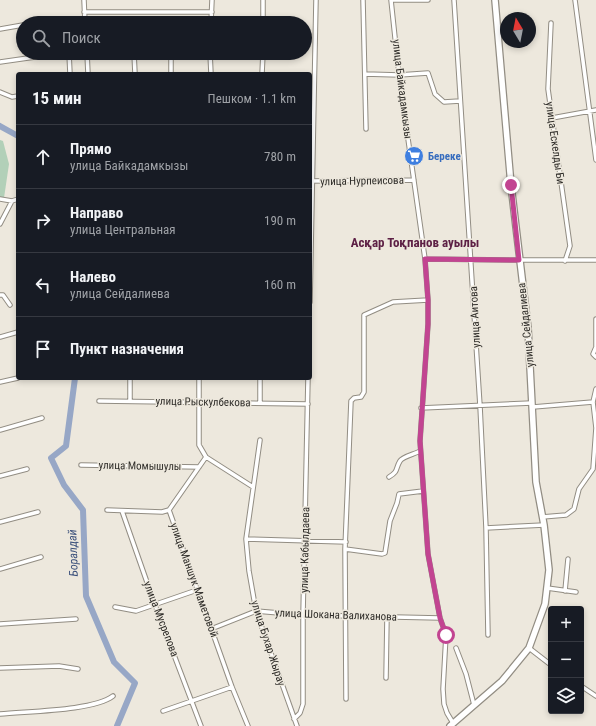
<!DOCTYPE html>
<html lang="ru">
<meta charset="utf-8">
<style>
:root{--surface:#171b24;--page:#20242c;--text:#f1f3f6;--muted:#9ea1a6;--line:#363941}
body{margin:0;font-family:"Roboto Condensed",sans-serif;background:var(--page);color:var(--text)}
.controls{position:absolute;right:12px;bottom:12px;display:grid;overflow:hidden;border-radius:4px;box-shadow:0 2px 6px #0003}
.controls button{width:36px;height:36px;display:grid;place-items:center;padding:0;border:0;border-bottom:1px solid var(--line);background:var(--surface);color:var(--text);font:20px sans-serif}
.compass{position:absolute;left:500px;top:12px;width:36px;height:36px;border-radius:50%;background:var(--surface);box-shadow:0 2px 6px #0003;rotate:350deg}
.stop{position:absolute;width:12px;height:12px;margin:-9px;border:3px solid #c24491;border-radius:50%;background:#fff}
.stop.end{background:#c24491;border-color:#fff;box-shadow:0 1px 4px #0008}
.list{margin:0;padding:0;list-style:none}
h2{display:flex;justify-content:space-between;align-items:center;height:52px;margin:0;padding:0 16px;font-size:17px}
h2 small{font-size:13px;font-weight:400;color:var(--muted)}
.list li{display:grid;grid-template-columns:26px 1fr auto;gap:12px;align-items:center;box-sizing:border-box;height:64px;padding:0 16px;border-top:1px solid var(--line)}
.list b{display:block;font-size:15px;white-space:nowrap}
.list p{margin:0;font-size:13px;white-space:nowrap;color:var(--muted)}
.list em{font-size:13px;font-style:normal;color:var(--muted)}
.icon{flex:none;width:22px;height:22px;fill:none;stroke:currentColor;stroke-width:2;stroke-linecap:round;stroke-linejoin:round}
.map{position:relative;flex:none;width:596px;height:726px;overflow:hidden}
.search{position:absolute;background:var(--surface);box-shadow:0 2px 6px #0003;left:16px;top:16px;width:296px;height:44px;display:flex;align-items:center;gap:10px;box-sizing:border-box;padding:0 14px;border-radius:22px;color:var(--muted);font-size:15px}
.panel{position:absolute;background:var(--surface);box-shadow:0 2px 6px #0003;left:16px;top:72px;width:296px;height:308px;border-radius:4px}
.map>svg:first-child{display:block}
</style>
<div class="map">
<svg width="596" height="726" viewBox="0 0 596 726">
<rect width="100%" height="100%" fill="#ede8dd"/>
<path fill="#b2d0b8" d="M0,140l3,1 6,23 -5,34 -4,-1z"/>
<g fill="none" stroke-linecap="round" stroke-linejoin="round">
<path stroke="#97a7c6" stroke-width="6" d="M0,126l18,10
M75,378l-9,68 -15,12 13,27 19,25 3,86 28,66 21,21 -18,43"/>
<g stroke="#928d83" stroke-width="5.5">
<path id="street" d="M84,0l1,23
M363,0l3,129
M391,0l8,75 26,184 3,41v24l-8,117 8,113 12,64 6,17 -3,54 1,15 3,9 6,10
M391,0h37
M454,0l26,406 6,122 2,107
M575,0l21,160
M84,12h128
M38,23l29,-4v4
M211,23l1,-23
M263,23v-23
M551,23l-3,66 22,157 -5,15
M0,29l23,-4
M69,53l1,21
M87,53l1,21
M134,53l1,21
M210,53l1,21
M0,62l63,-9
M171,74v-21
M262,74l1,-21
M365,74l34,1 29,-2 7,21 9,8 16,-1
M0,92l12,5 6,-1
M552,118l44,-8
M310,181l104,-1
M0,199l12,2 6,-2
M0,224l12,-23
M425,259l94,1h77
M0,295h3l7,10
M310,302l6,-302
M0,337l18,-5
M596,347v-28
M596,347l-3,7 3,3
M199,378v67l7,12 47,30
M0,382l18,-4
M99,401l209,3
M130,401v-23
M260,403v-25
M533,407l60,-5
M421,408l111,-5
M0,430l42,-12
M260,440l-14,99 3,32 7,40 41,115
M81,465l118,2
M0,476l27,-7
M389,477c10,-6 6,-8 11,-16 3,-5 15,-7 20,-10
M107,510l55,2 7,-2
M169,510l63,177 16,39
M169,510l37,-53
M122,511l33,94 46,121
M542,517l24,-2 8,-6 5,-20 14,-20 3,-41 -3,-26 3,-13
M0,522l38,-10
M486,528l58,-3
M246,539l100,3
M345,549l37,5 3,-1 5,-32 7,-18 2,-9 24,-3
M0,569l41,-12
M547,588l29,4
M565,591l3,-32
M115,607l21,4 61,-21
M0,624l76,-5
M211,629l45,-18 47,4 137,3
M456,648l10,26 8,31
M529,648l22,17
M0,668l59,-2 19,3
M386,678l1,-61
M581,686l15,10
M346,699l-1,-150 6,-148 3,-3 7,-1 3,-5v-77l29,-13 35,-2
M163,711l69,-24
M0,714c28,-3 93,-3 113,-18
M294,719l6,-6 3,-9v-89l5,-237"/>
</g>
<g stroke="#928d83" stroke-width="8">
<path id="primary" d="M450,726l52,-45 27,-33 16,-44 4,-34 -5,-45 -8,-43 -8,-154 -17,-143 -16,-185"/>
</g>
<use href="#street" stroke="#fff" stroke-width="3.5"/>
<use href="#primary" stroke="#fff" stroke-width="5.5"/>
</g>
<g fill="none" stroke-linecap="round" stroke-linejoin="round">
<path stroke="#c24491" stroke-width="5" d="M446,635l-6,-17 -12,-64 -8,-113 8,-117v-24l-3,-41 94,1 -8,-75"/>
</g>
<defs>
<g id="supermarket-disc" transform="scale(1)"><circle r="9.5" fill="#3f7fe0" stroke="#ede8dd"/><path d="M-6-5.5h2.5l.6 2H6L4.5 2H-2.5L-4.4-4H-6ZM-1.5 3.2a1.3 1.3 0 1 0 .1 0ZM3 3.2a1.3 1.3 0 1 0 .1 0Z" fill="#fff"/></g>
</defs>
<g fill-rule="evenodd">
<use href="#supermarket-disc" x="414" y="156"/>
</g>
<g text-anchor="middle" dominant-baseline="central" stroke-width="3" stroke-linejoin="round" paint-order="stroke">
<g font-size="11" fill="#2f2d29" stroke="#ede8dd">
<text transform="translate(402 89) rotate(83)">улица Байкадамкызы</text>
<text transform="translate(555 143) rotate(82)">улица Ескелды Би</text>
<text transform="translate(362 181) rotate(-1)">улица Нурпеисова</text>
<text transform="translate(475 317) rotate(-93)">улица Аитова</text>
<text transform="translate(526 325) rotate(-96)">улица Сейдалиева</text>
<text transform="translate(203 402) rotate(1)">улица Рыскулбекова</text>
<text transform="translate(140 466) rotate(1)">улица Момышулы</text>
<text transform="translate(305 550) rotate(-89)">улица Кабылдаева</text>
<text transform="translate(194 580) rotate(70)">улица Маншук Маметовой</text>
<text transform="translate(336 615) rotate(2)">улица Шокана Валиханова</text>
<text transform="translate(161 619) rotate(69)">улица Мусрепова</text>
<text transform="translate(268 643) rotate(72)">улица Бухар Жырау</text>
</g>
<g font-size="11" font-weight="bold" fill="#366cbe" stroke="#ede8dd" text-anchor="start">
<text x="428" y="156">Береке</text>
</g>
<g font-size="12" font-style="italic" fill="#374d79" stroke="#ede8dd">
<text transform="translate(73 553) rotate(-92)">Боралдай</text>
</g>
<g font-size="13" font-weight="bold" fill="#5d2045" stroke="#ede8dd">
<text x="415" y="242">Асқар Тоқпанов ауылы</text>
</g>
</g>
</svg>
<div class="controls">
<button>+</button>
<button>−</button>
<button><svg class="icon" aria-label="layers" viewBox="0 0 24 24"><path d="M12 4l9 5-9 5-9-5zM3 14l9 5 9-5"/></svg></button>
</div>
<svg class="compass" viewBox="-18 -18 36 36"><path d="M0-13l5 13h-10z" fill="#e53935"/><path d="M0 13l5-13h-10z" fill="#9ea1a6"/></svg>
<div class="stop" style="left:446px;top:635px"></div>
<div class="stop end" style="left:511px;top:185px"></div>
<div class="search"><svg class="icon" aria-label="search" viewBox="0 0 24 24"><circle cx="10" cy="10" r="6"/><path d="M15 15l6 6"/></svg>Поиск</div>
<section class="panel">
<h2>15 мин<small>Пешком · 1.1 km</small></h2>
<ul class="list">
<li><svg class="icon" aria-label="ahead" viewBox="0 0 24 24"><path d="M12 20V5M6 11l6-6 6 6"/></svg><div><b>Прямо</b><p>улица Байкадамкызы</p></div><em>780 m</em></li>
<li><svg class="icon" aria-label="right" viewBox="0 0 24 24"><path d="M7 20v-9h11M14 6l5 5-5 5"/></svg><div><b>Направо</b><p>улица Центральная</p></div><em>190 m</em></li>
<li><svg class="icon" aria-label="left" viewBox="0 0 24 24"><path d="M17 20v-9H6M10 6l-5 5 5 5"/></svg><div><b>Налево</b><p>улица Сейдалиева</p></div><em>160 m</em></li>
<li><svg class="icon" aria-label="arrive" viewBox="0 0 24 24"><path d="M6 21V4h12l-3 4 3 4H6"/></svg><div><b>Пункт назначения</b></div></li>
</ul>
</section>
</div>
